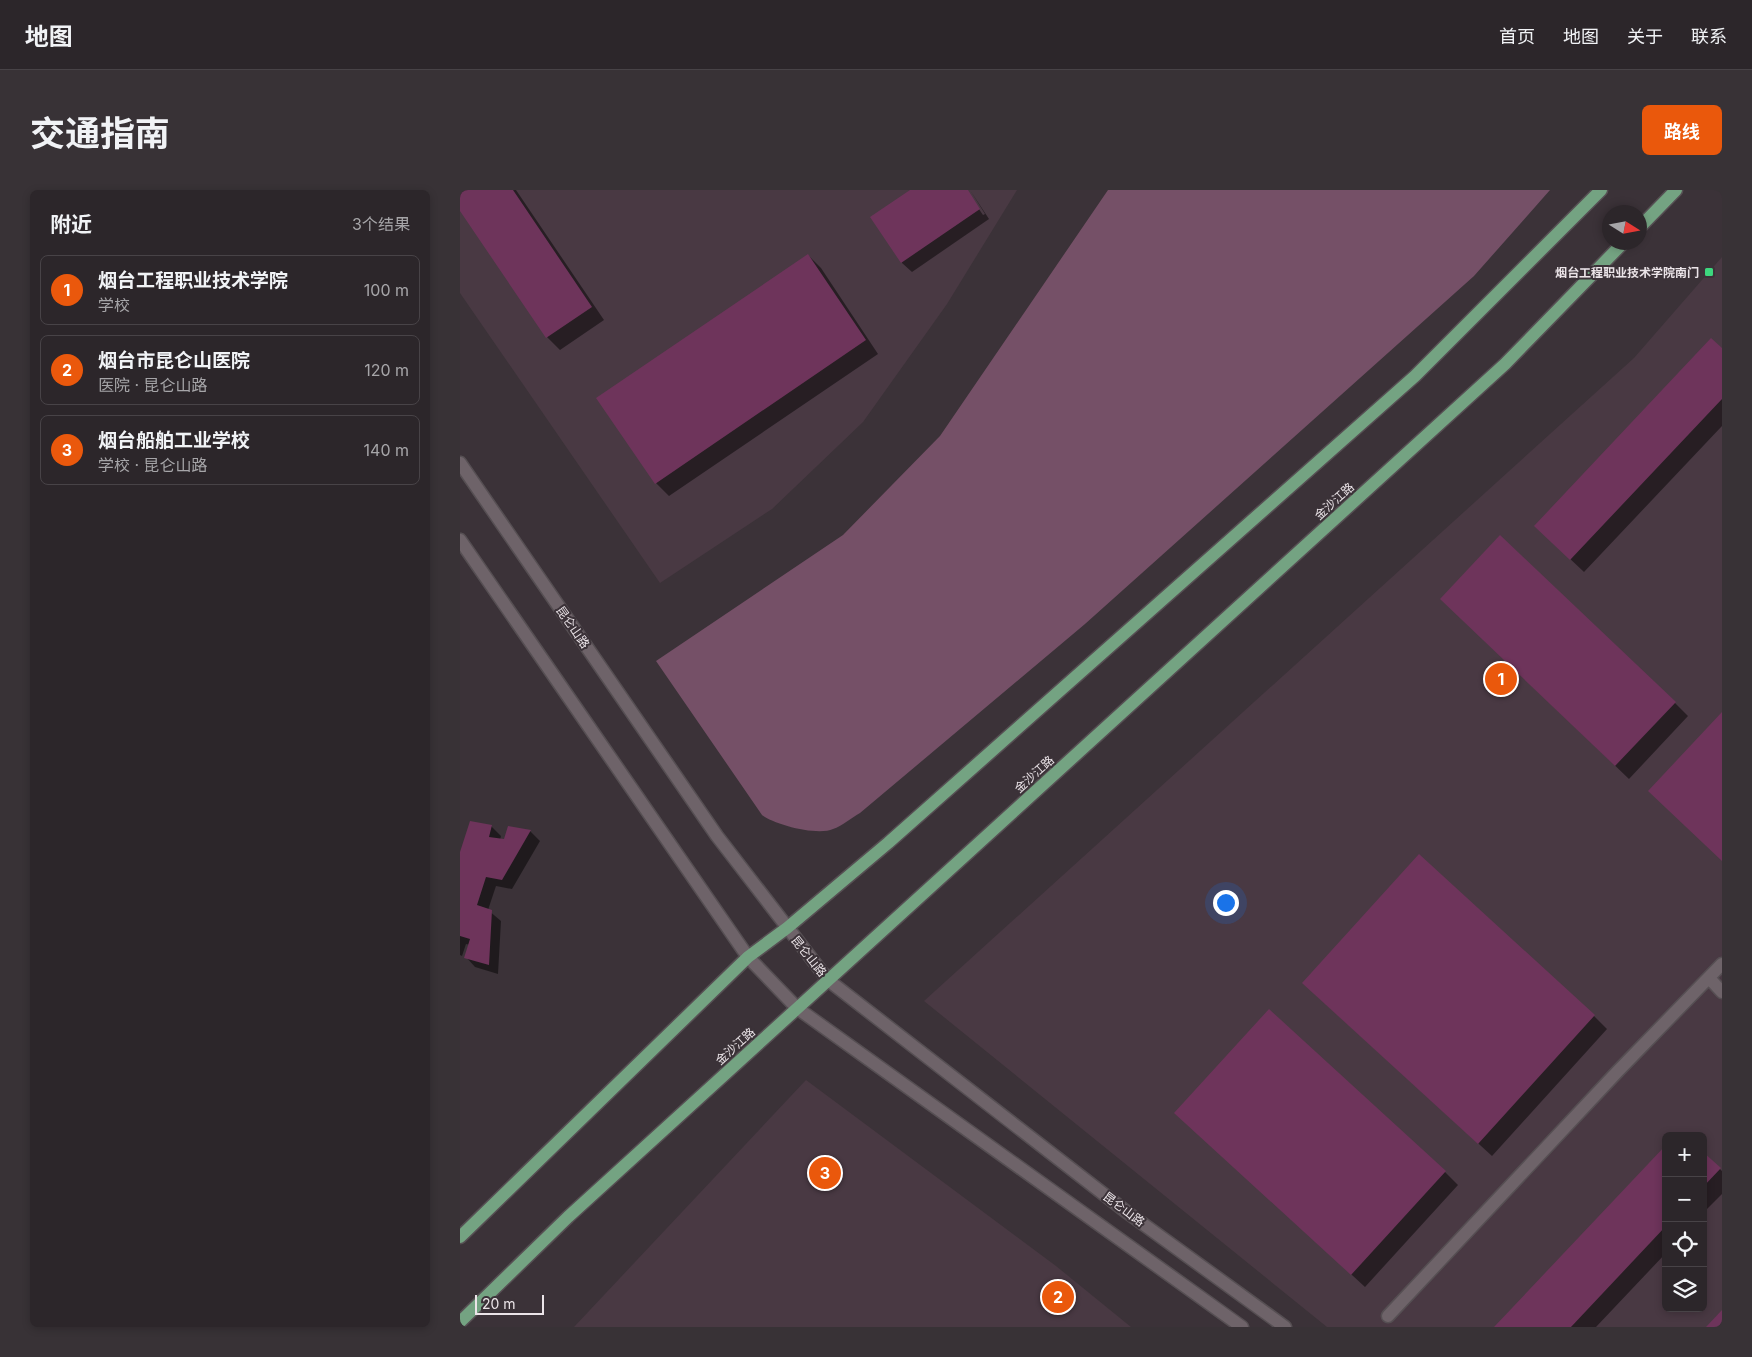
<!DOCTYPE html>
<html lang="zh">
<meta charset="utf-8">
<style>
:root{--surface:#2c262a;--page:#383236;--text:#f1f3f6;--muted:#a6a5a8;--line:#484347;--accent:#ea580c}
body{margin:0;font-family:Inter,"Noto Sans SC",sans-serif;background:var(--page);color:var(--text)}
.controls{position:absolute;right:15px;bottom:15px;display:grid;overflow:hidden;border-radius:8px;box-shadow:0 2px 8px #0003}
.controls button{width:45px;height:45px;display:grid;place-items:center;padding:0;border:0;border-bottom:1px solid var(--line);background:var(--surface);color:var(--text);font:25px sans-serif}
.compass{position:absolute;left:1142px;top:15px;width:45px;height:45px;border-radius:50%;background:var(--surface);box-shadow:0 2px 8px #0003;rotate:101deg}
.scale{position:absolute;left:15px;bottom:12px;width:69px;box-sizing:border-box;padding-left:5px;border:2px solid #ebe4e8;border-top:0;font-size:14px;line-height:18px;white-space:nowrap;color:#ebe4e8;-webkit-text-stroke:4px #3b3238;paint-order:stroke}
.you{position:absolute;left:765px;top:712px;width:18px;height:18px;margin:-12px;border:4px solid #fff;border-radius:50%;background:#1a73e8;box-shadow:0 0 0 8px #1a73e833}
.badge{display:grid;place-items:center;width:32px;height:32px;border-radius:50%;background:var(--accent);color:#fff;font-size:16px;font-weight:700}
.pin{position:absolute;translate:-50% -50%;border:2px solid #fff;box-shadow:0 1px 5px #0006}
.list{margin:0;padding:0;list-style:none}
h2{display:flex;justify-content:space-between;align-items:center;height:65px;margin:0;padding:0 20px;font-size:21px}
h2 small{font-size:16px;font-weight:400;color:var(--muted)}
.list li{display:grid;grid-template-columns:32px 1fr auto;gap:15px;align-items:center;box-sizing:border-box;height:70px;margin:0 10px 10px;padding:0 10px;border:1px solid var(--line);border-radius:8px}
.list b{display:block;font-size:19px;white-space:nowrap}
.list p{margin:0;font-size:16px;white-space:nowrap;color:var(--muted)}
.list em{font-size:16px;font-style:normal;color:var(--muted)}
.icon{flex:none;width:28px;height:28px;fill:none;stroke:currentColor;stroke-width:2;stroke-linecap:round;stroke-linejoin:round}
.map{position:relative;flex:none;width:1262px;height:1137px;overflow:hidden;border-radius:8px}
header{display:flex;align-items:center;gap:30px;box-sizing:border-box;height:70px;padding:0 25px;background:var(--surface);border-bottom:1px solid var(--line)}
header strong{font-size:24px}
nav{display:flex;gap:28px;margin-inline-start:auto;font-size:18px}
.intro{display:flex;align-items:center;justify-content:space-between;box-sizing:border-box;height:120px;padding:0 30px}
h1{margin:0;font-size:35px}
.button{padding:12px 22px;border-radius:8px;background:var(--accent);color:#fff;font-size:18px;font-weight:700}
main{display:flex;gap:30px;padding:0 30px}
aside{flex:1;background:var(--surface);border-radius:8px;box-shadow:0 2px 8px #0003}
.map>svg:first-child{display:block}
</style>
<header>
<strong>地图</strong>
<nav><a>首页</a><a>地图</a><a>关于</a><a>联系</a></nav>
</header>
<div class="intro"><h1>交通指南</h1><a class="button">路线</a></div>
<main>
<aside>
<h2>附近<small>3个结果</small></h2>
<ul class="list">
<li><span class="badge">1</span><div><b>烟台工程职业技术学院</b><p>学校</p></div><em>100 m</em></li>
<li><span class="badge">2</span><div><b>烟台市昆仑山医院</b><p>医院 · 昆仑山路</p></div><em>120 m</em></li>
<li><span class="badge">3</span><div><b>烟台船舶工业学校</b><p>学校 · 昆仑山路</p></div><em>140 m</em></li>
</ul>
</aside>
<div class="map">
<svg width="1262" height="1137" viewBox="0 0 1262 1137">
<rect width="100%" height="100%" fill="#3b3238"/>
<path fill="#493943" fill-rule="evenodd" d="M0,0h557l-70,114 -84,118 -91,87 -112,74 -200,-290z
M1262,67v1070h-395l-403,-326 710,-643zM1206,946h37v172h-37z
M346,890l250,186 75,61h-557z"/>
<path fill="#755067" d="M648,0h442l-76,86 -389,348 -225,189c-9,5 -18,13 -27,16 -15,7 -58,-4 -71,-14l-106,-154 187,-126 97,-99z"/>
<path fill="#0007" d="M0,0h56l88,130 -44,30 -13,-13 -87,-128z
M453,0h53l17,25 2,-1 -15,-24 19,29 -77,53 -10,-9 -30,-45z
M348,65l13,13 57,86 -209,142 -13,-13z
M1262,160v76l-138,146 -35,-33z
M995,422l220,91 13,13 -59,63z
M31,636l10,10 -1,4 4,1 5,-13 21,3 10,10 -28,48 -16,-3 -8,24 13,11 -3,53 -23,-7 -9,-10 4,-12 -4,-1 -4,12 -2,-1v-100z
M857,806l277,20 13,13 -115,127z
M716,923l269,59 13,13 -93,102z
M1220,942l5,4h-9z
M1206,957v106l-70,74h-100z
M1243,963l19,18v23l-19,19z"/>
<path fill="#6e345b" d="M0,0h53l79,117 -46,31 -86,-127z
M450,0h58l12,19 -79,54 -31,-46z
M348,64l58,86 -211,144 -59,-86z
M1251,148l11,10v51l-152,161 -36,-34z
M1040,345l176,167 -61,64 -175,-167z
M1262,522v149l-74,-70z
M10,631l22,4 -3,12 15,2 4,-13 23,4 -29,50 -16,-3 -9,28 15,5 -3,55 -25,-7 6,-19 -10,-3v-84z
M959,664l176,161 -117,129 -176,-161z
M809,819l177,162 -95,104 -177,-162z
M1206,955v81l-95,101h-77z
M1243,962l18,16 -18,19z
M1262,1120v17h-16z"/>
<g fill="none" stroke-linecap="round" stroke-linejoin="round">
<g stroke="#564f53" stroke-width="15">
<path id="lane" d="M1249,788l13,14
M928,1126l230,-245 104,-107"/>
</g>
<g stroke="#564f53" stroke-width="15">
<path id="secondary" d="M0,273l257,373 111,144 300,233 157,114
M0,350l288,417 49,51 445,319"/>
</g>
<g stroke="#564f53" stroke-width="15">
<path id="primary" d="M1180,37l36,-37
M0,1047l288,-280 39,-29 101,-85 527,-467 186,-186
M0,1132l108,-105 937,-853 119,-122"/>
</g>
<use href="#lane" stroke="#6e6369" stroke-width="12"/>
<use href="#secondary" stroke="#6e6369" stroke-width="12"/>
<use href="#primary" stroke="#74a382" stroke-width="12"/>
</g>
<rect fill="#3dd77e" stroke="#3b3238" stroke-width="2" x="1244" y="77" width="10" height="10" rx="2.5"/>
<g text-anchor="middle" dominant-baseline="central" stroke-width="4" stroke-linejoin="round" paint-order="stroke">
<g font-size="12" font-weight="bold" fill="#ebe4e8" stroke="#3b3238" text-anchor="end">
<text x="1239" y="82">烟台工程职业技术学院南门</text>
</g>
<g font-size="12" fill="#ebe4e8" stroke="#3b3238">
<text transform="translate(874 311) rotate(-42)">金沙江路</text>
<text transform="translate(113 437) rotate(55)">昆仑山路</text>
<text transform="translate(574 584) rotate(-42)">金沙江路</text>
<text transform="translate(349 766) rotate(51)">昆仑山路</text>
<text transform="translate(275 856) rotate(-42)">金沙江路</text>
<text transform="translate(664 1019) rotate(37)">昆仑山路</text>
</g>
</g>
</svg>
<div class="controls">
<button>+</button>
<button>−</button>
<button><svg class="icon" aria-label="locate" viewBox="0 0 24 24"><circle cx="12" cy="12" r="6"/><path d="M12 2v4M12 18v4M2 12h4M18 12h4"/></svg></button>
<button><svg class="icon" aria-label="layers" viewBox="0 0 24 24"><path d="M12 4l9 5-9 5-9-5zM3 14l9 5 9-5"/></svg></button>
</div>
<svg class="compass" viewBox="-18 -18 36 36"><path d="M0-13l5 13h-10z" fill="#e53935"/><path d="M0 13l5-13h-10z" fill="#a6a5a8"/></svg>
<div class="scale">20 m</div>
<div class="you"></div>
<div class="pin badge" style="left:1041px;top:489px">1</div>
<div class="pin badge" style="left:598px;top:1107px">2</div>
<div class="pin badge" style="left:365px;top:983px">3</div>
</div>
</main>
